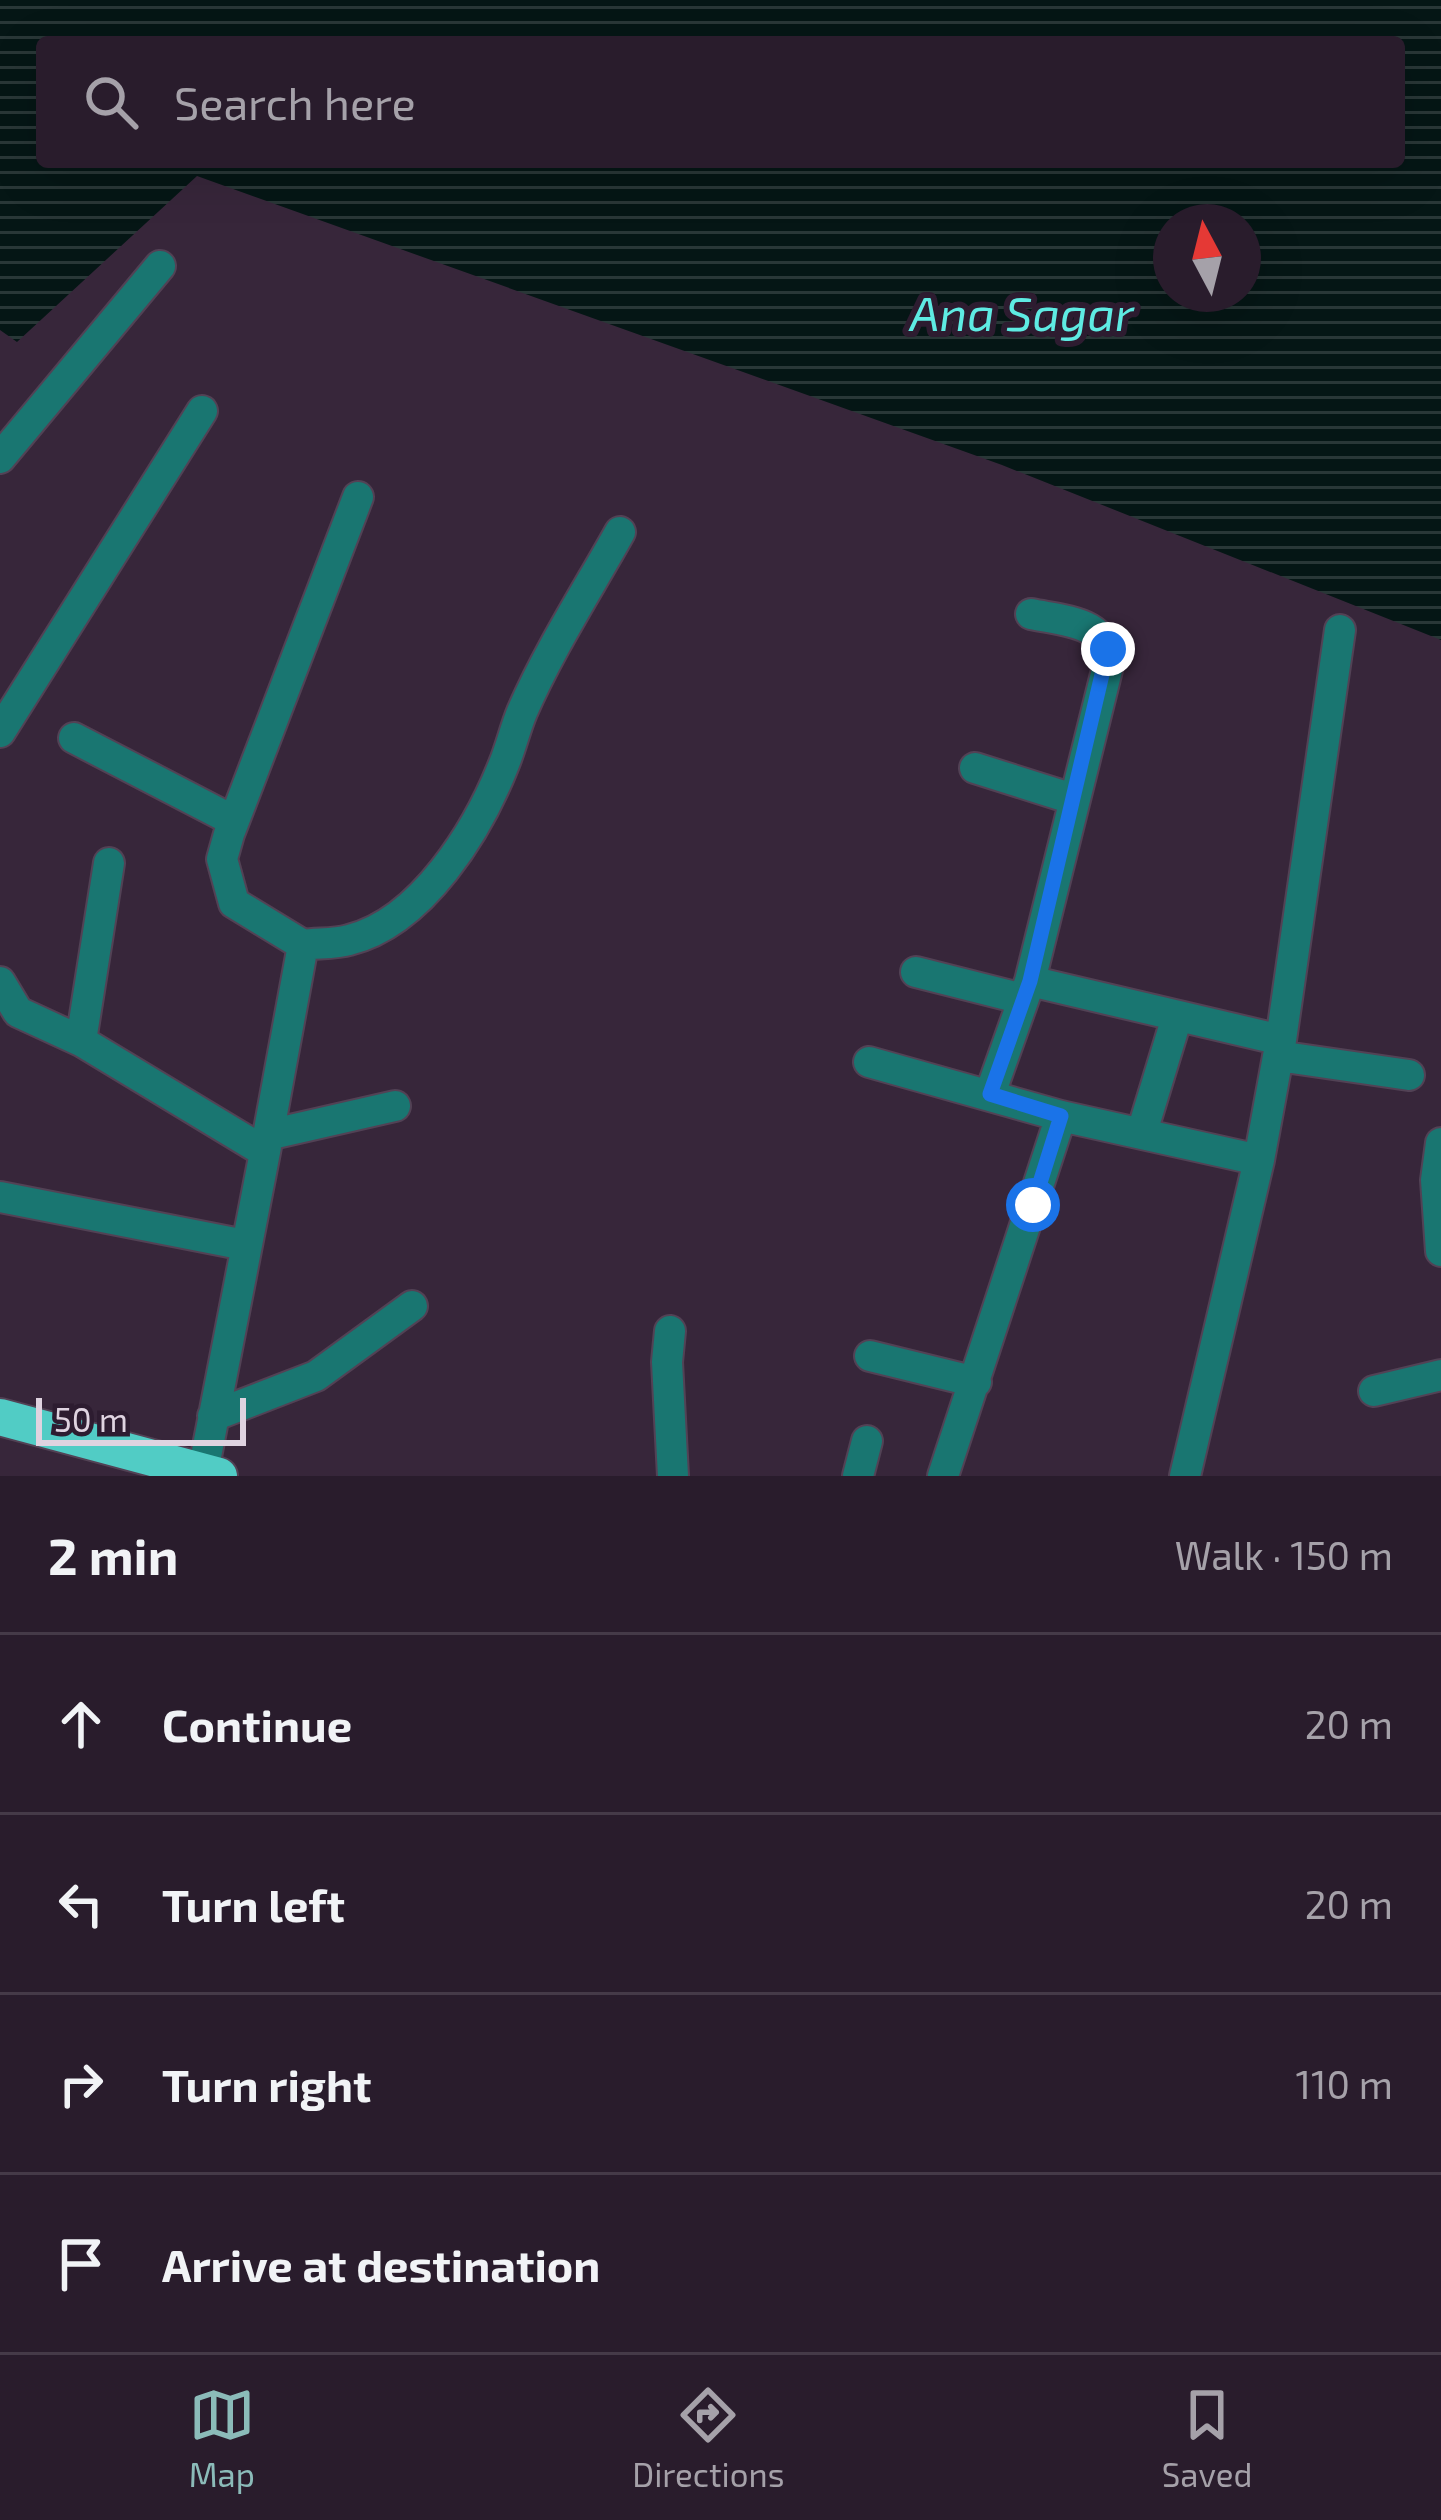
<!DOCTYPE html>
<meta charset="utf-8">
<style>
:root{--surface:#291c2c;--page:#312534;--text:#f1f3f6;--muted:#a5a1a9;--line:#453a48;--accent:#8bbbb9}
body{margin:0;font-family:"Exo 2",sans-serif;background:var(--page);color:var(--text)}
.compass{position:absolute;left:1153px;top:204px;width:108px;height:108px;border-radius:50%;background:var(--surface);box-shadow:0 12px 48px #0002;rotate:353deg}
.scale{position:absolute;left:36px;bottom:30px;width:210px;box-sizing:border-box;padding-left:12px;border:6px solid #dfd3e0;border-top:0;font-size:33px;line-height:42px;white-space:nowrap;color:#dfd3e0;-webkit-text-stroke:9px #2d1c30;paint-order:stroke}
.stop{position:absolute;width:36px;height:36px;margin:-27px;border:9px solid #1a73e8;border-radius:50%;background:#fff}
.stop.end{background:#1a73e8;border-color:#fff;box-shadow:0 3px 12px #0008}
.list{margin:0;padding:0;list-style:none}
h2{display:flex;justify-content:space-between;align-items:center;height:156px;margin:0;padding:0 48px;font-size:51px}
h2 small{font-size:39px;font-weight:400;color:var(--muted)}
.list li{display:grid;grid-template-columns:78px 1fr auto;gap:36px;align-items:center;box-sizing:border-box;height:180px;padding:0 48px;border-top:3px solid var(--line)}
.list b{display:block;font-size:45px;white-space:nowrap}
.list em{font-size:39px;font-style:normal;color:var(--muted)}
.icon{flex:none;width:66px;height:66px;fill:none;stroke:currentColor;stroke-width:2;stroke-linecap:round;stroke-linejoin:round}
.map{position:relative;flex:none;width:1441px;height:1476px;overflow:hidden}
.search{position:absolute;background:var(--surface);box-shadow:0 12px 48px #0002;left:36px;right:36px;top:36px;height:132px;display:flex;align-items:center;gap:30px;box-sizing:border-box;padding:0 42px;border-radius:12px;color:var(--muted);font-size:45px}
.sheet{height:876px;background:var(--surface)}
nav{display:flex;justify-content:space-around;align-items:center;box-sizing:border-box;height:168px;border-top:3px solid var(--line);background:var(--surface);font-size:33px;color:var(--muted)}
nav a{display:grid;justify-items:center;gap:6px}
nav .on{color:var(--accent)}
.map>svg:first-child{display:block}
</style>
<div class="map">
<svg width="1441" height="1476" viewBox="0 0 1441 1476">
<defs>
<pattern id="water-rules" width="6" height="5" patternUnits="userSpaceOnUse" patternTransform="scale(3)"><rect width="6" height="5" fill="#051615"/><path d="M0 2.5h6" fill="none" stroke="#293737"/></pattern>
</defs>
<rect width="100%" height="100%" fill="#37263a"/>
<path fill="url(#water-rules)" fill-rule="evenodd" d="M0,0h1441v640l-439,-175 -805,-289 -180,166 -17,-12zM42,42h1357v120h-1357zM1171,222h72v72h-72z"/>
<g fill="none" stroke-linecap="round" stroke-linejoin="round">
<g stroke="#524255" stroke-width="34">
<path id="minor" d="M0,458l160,-192
M0,732l202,-321
M74,738l160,83
M975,768l98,31
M303,945c15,-2 32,-1 46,-5 73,-18 129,-110 155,-176 7,-17 11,-35 18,-52 27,-62 65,-121 98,-180
M916,972l107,27
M1030,981l251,59
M0,982l18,30 63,29 184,111 -62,320
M81,1041l28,-178
M1278,1056l131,19
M869,1062l192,54 198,44
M990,1094l40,-113 78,-315c2,-45 -43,-45 -77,-52
M1142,1132l35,-115
M268,1135l127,-29
M1441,1143l-5,37 5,71
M265,1152l38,-207 -69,-42 -12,-44 7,-25 129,-337
M0,1197l245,48
M670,1331l-3,31 6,114
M870,1356l106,26
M1374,1391l67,-16
M213,1416l103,-40 96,-70
M858,1476l9,-35
M943,1476l118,-360
M1185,1476l74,-316 22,-120 59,-410"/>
</g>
<g stroke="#524255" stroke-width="40">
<path id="highway" d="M0,1417l219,59"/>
</g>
<use href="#minor" stroke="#197671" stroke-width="30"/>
<use href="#highway" stroke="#51ccc5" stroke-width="36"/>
</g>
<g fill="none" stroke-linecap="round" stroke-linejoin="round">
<path stroke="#1a73e8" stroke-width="15" d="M1033,1205l28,-89 -71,-22 40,-113 78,-332"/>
</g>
<g text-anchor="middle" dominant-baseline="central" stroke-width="12" stroke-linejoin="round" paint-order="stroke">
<g font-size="48" font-style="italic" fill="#5eebe3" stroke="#2d1c30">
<text x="1022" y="312">Ana Sagar</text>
</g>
</g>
</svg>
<svg class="compass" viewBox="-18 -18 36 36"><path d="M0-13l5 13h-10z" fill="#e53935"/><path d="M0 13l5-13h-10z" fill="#a5a1a9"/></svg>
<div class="scale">50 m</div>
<div class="stop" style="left:1033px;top:1205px"></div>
<div class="stop end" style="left:1108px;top:649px"></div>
<div class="search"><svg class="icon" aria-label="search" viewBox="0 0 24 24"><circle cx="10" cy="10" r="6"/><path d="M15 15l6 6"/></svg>Search here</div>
</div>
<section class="sheet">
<h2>2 min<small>Walk · 150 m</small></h2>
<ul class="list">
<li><svg class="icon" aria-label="ahead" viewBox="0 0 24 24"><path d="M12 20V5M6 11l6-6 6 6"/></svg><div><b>Continue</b></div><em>20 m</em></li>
<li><svg class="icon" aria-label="left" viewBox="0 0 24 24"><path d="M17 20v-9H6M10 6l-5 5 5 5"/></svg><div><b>Turn left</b></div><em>20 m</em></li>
<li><svg class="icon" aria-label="right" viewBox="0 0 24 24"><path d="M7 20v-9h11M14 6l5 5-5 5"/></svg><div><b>Turn right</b></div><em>110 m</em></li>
<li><svg class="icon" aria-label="arrive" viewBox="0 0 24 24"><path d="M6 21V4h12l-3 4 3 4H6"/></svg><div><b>Arrive at destination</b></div></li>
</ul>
</section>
<nav>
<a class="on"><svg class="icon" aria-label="map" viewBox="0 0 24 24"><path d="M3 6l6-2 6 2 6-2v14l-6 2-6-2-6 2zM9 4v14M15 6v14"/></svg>Map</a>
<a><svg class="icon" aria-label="directions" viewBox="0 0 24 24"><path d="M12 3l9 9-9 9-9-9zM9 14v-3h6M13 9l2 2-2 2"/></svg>Directions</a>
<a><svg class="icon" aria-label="saved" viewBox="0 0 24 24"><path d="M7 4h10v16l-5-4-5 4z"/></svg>Saved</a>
</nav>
